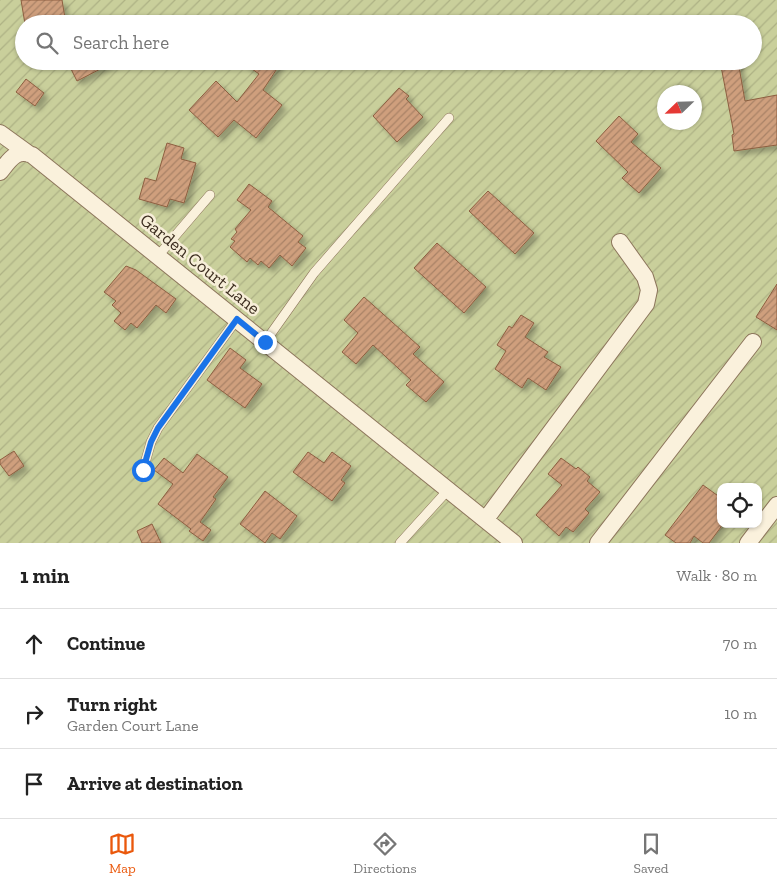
<!DOCTYPE html>
<meta charset="utf-8">
<style>
:root{--surface:#fff;--page:#f6f6f6;--text:#222;--muted:#767676;--line:#e0e0e0;--accent:#ea580c}
body{margin:0;font-family:"Zilla Slab",serif;background:var(--page);color:var(--text)}
.controls{position:absolute;right:15px;bottom:15px;display:grid;overflow:hidden;border-radius:10px;box-shadow:0 1px 4px #0004}
.controls button{width:45px;height:45px;display:grid;place-items:center;padding:0;border:0;border-bottom:1px solid var(--line);background:var(--surface);color:var(--text);font:25px sans-serif}
.compass{position:absolute;left:657px;top:85px;width:45px;height:45px;border-radius:50%;background:var(--surface);box-shadow:0 1px 4px #0004;rotate:247deg}
.stop{position:absolute;width:15px;height:15px;margin:-11px;border:4px solid #1a73e8;border-radius:50%;background:#fff}
.stop.end{background:#1a73e8;border-color:#fff;box-shadow:0 1px 5px #0008}
.list{margin:0;padding:0;list-style:none}
h2{display:flex;justify-content:space-between;align-items:center;height:65px;margin:0;padding:0 20px;font-size:21px}
h2 small{font-size:16px;font-weight:400;color:var(--muted)}
.list li{display:grid;grid-template-columns:32px 1fr auto;gap:15px;align-items:center;box-sizing:border-box;height:70px;padding:0 20px;border-top:1px solid var(--line)}
.list b{display:block;font-size:19px;white-space:nowrap}
.list p{margin:0;font-size:16px;white-space:nowrap;color:var(--muted)}
.list em{font-size:16px;font-style:normal;color:var(--muted)}
.icon{flex:none;width:28px;height:28px;fill:none;stroke:currentColor;stroke-width:2;stroke-linecap:round;stroke-linejoin:round}
.map{position:relative;flex:none;width:777px;height:543px;overflow:hidden}
.search{position:absolute;background:var(--surface);box-shadow:0 1px 4px #0004;left:15px;right:15px;top:15px;height:55px;display:flex;align-items:center;gap:12px;box-sizing:border-box;padding:0 18px;border-radius:28px;color:var(--muted);font-size:19px}
.sheet{height:275px;background:var(--surface)}
nav{display:flex;justify-content:space-around;align-items:center;box-sizing:border-box;height:70px;border-top:1px solid var(--line);background:var(--surface);font-size:14px;color:var(--muted)}
nav a{display:grid;justify-items:center;gap:2px}
nav .on{color:var(--accent)}
.map>svg:first-child{display:block}
</style>
<div class="map">
<svg width="777" height="543" viewBox="0 0 777 543">
<defs>
<pattern id="garden-furrows" width="10" height="10" patternUnits="userSpaceOnUse" patternTransform="scale(1.25)"><rect width="10" height="10" fill="#c9cf9b"/><path d="M-1 1l2-2M0 10L10 0M9 11l2-2" fill="none" stroke="#aeb285"/></pattern>
<pattern id="building-hatch" width="6" height="6" patternUnits="userSpaceOnUse" patternTransform="scale(1.25)"><rect width="6" height="6" fill="#cf9f7d"/><path d="M-1 1l2-2M0 6l6-6M5 7l2-2" fill="none" stroke="#a98266"/></pattern>
<filter id="shadow"><feDropShadow dx="4.5" dy="4.5" stdDeviation="2.5" flood-color="#0004"/></filter>
</defs>
<rect width="100%" height="100%" fill="#f0e4c8"/>
<path fill="url(#garden-furrows)" fill-rule="evenodd" d="M0,0h777v543h-777zM24,24h729v37h-729zM664,92h30v30h-30zM721,487h37v37h-37z"/>
<path fill="url(#building-hatch)" stroke="#8d5f41" filter="url(#shadow)" d="M21,0h41l4,24h-41z
M67,61h49l-39,20z
M241,61h41l-19,29 19,15 -26,33 -22,-18 -16,17 -29,-27 27,-29 21,21 22,-28z
M720,61h18l7,40 32,-6v50l-43,6 -2,-16 2,-1z
M26,79l18,14 -9,13 -19,-14z
M399,88l10,8 -3,3 17,18 -26,25 -24,-26z
M619,116l19,18 -7,8 30,26 -22,25 -17,-15 6,-6 -32,-31z
M167,143l17,5 -3,11 15,4 -12,40 -14,-4 -3,8 -28,-8 6,-21 11,3z
M249,184l23,17 -4,6 35,29 -5,6 8,6 -14,18 -12,-11 -11,13 -8,-7 -3,4 -8,-7 -3,4 -17,-15 5,-6 -4,-2 6,-7 -2,-3 16,-19 -14,-10z
M488,191l46,42 -19,21 -46,-43z
M437,243l49,44 -22,26 -50,-45z
M126,266l10,4 40,29 -10,14 -10,-8 -19,23 -6,-5 -6,7 -11,-9 7,-8 -9,-8 4,-4 -12,-9z
M777,284v46l-21,-13z
M364,297l56,50 -7,7 31,28 -18,20 -20,-17 5,-5 -38,-35 -17,19 -14,-12 16,-19 -14,-13z
M521,315l13,8 -9,14 23,15 -4,5 17,10 -15,23 -18,-12 -6,10 -27,-19 11,-18 -9,-6 12,-19 3,2z
M230,348l16,12 -6,8 22,16 -17,24 -38,-28z
M14,451l10,15 -15,10 -9,-12v-4z
M308,452l16,11 8,-11 19,14 -10,14 4,3 -13,18 -39,-29z
M197,454l31,23 -15,20 3,2 -16,23 11,8 -8,11 -14,-10 2,-2 -33,-25 15,-20 -19,-14 10,-12 19,15z
M561,458l15,11 2,-2 12,10 -3,4 13,11 -15,17 4,4 -16,19 -7,-5 -7,9 -23,-21 26,-30 -14,-11z
M703,485l18,13v29l-12,16h-6l-9,-7 -4,7h-14l-11,-8z
M265,491l32,25 -17,23 -8,-6 -7,10 -25,-19z
M152,524l9,19h-19l-5,-12z"/>
<g fill="none" stroke-linecap="round" stroke-linejoin="round">
<g stroke="#8d765c" stroke-width="10">
<path id="lane" d="M158,256l52,-61
M265,342l49,-69 135,-155
M143,470l8,-28 7,-14 79,-109
M400,543l48,-53"/>
</g>
<g stroke="#8d765c" stroke-width="18">
<path id="street" d="M0,133l29,21
M0,172c9,-11 16,-24 32,-17l482,388
M486,519l160,-215 3,-14 -4,-13 -25,-35
M598,543l155,-201
M748,543l29,-38"/>
</g>
<use href="#lane" stroke="#faf1dc" stroke-width="9"/>
<use href="#street" stroke="#faf1dc" stroke-width="16"/>
</g>
<g fill="none" stroke-linecap="round" stroke-linejoin="round">
<path stroke="#1a73e8" stroke-width="6" d="M143,470l8,-28 7,-14 79,-109 28,23"/>
</g>
<g text-anchor="middle" dominant-baseline="central" stroke-width="5" stroke-linejoin="round" paint-order="stroke">
<g font-size="18" fill="#3d2e20" stroke="#f7eed8">
<text transform="translate(200 264) rotate(39)">Garden Court Lane</text>
</g>
</g>
</svg>
<div class="controls">
<button><svg class="icon" aria-label="locate" viewBox="0 0 24 24"><circle cx="12" cy="12" r="6"/><path d="M12 2v4M12 18v4M2 12h4M18 12h4"/></svg></button>
</div>
<svg class="compass" viewBox="-18 -18 36 36"><path d="M0-13l5 13h-10z" fill="#e53935"/><path d="M0 13l5-13h-10z" fill="#767676"/></svg>
<div class="stop" style="left:143px;top:470px"></div>
<div class="stop end" style="left:265px;top:342px"></div>
<div class="search"><svg class="icon" aria-label="search" viewBox="0 0 24 24"><circle cx="10" cy="10" r="6"/><path d="M15 15l6 6"/></svg>Search here</div>
</div>
<section class="sheet">
<h2>1 min<small>Walk · 80 m</small></h2>
<ul class="list">
<li><svg class="icon" aria-label="ahead" viewBox="0 0 24 24"><path d="M12 20V5M6 11l6-6 6 6"/></svg><div><b>Continue</b></div><em>70 m</em></li>
<li><svg class="icon" aria-label="right" viewBox="0 0 24 24"><path d="M7 20v-9h11M14 6l5 5-5 5"/></svg><div><b>Turn right</b><p>Garden Court Lane</p></div><em>10 m</em></li>
<li><svg class="icon" aria-label="arrive" viewBox="0 0 24 24"><path d="M6 21V4h12l-3 4 3 4H6"/></svg><div><b>Arrive at destination</b></div></li>
</ul>
</section>
<nav>
<a class="on"><svg class="icon" aria-label="map" viewBox="0 0 24 24"><path d="M3 6l6-2 6 2 6-2v14l-6 2-6-2-6 2zM9 4v14M15 6v14"/></svg>Map</a>
<a><svg class="icon" aria-label="directions" viewBox="0 0 24 24"><path d="M12 3l9 9-9 9-9-9zM9 14v-3h6M13 9l2 2-2 2"/></svg>Directions</a>
<a><svg class="icon" aria-label="saved" viewBox="0 0 24 24"><path d="M7 4h10v16l-5-4-5 4z"/></svg>Saved</a>
</nav>
